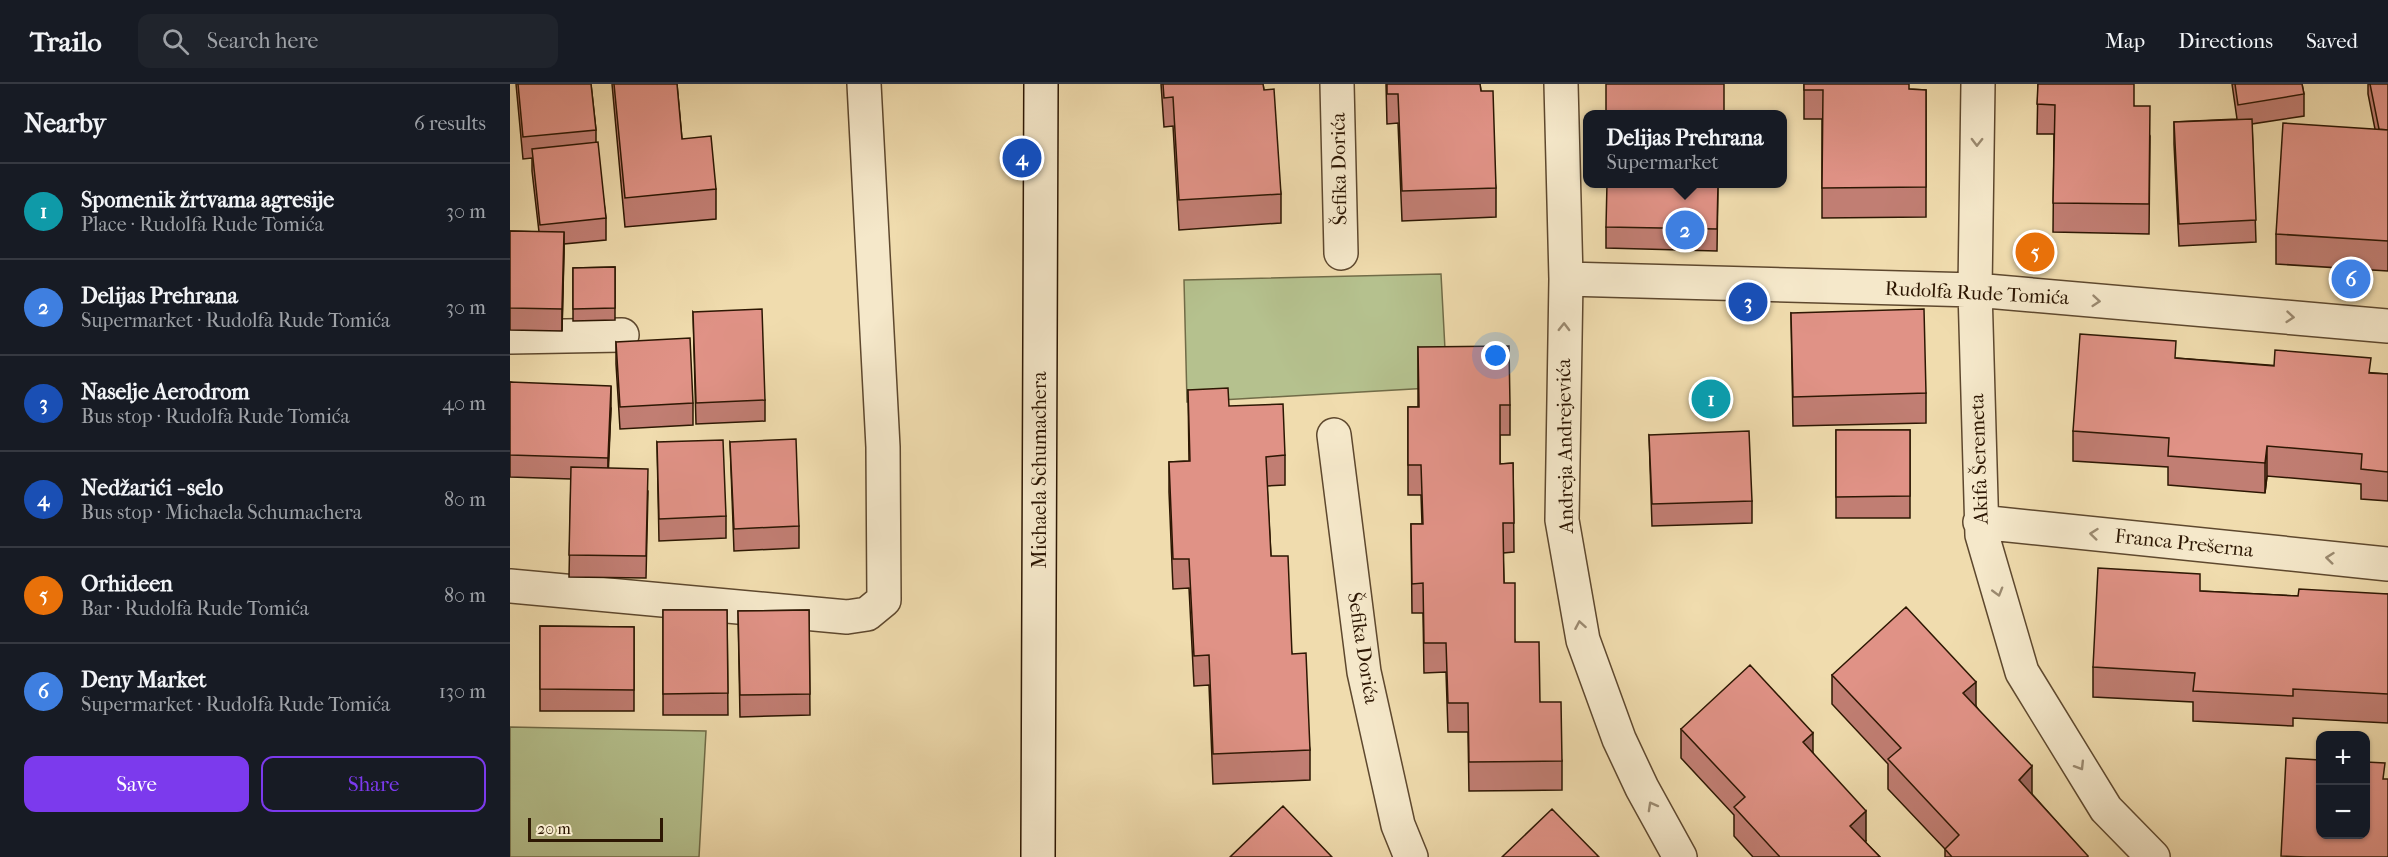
<!DOCTYPE html>
<meta charset="utf-8">
<style>
:root{--surface:#171b24;--page:#20242c;--text:#f1f3f6;--muted:#9ea1a6;--line:#363941;--accent:#7c3aed}
body{margin:0;font-family:"IM FELL French Canon",serif;background:var(--page);color:var(--text)}
.controls{position:absolute;right:18px;bottom:18px;display:grid;overflow:hidden;border-radius:12px;box-shadow:0 2px 4px #0004}
.controls button{width:54px;height:54px;display:grid;place-items:center;padding:0;border:0;border-bottom:2px solid var(--line);background:var(--surface);color:var(--text);font:30px sans-serif}
.scale{position:absolute;left:18px;bottom:15px;width:135px;box-sizing:border-box;padding-left:6px;border:3px solid #2d1703;border-top:0;font-size:16px;line-height:21px;white-space:nowrap;color:#2d1703;-webkit-text-stroke:4px #f5e8ca;paint-order:stroke}
.you{position:absolute;left:986px;top:272px;width:21px;height:21px;margin:-15px;border:4px solid #fff;border-radius:50%;background:#1a73e8;box-shadow:0 0 0 9px #1a73e833}
.badge{display:grid;place-items:center;width:39px;height:39px;border-radius:50%;background:var(--accent);color:#fff;font-size:20px;font-weight:700}
.pin{position:absolute;translate:-50% -50%;border:3px solid #fff;box-shadow:0 2px 6px #0006}
.popup{position:absolute;left:1073px;top:26px;width:204px;height:78px;box-sizing:border-box;display:grid;place-content:center;border-radius:12px;background:var(--surface);filter:drop-shadow(0 2px 4px #0005);font-size:20px;white-space:nowrap;color:var(--muted)}
.popup b{font-size:22px;color:var(--text)}
.popup::after{content:'';position:absolute;left:50%;top:100%;margin-left:-12px;border:12px solid transparent;border-top-color:var(--surface)}
.list{margin:0;padding:0;list-style:none}
h2{display:flex;justify-content:space-between;align-items:center;height:78px;margin:0;padding:0 24px;font-size:26px}
h2 small{font-size:20px;font-weight:400;color:var(--muted)}
.list li{display:grid;grid-template-columns:39px 1fr auto;gap:18px;align-items:center;box-sizing:border-box;height:96px;padding:0 24px;border-top:2px solid var(--line)}
.list b{display:block;font-size:22px;white-space:nowrap}
.list p{margin:0;font-size:20px;white-space:nowrap;color:var(--muted)}
.list em{font-size:20px;font-style:normal;color:var(--muted)}
.actions{display:flex;gap:12px;padding:18px 24px}
.actions a{flex:1;padding:14px 0;border:2px solid var(--accent);border-radius:12px;text-align:center;font-size:21px;color:var(--accent)}
.actions .main{background:var(--accent);color:#fff}
.icon{flex:none;width:33px;height:33px;fill:none;stroke:currentColor;stroke-width:2;stroke-linecap:round;stroke-linejoin:round}
.map{position:relative;flex:none;width:1878px;height:773px;overflow:hidden}
header{display:flex;align-items:center;gap:36px;box-sizing:border-box;height:84px;padding:0 30px;background:var(--surface);border-bottom:2px solid var(--line)}
header strong{font-size:28px}
nav{display:flex;gap:33px;margin-inline-start:auto;font-size:21px}
.search{width:420px;height:54px;background:var(--page);display:flex;align-items:center;gap:15px;box-sizing:border-box;padding:0 21px;border-radius:12px;color:var(--muted);font-size:22px}
main{display:flex}
aside{flex:1;background:var(--surface)}
.map>svg:first-child{display:block}
</style>
<header>
<strong>Trailo</strong>
<div class="search"><svg class="icon" aria-label="search" viewBox="0 0 24 24"><circle cx="10" cy="10" r="6"/><path d="M15 15l6 6"/></svg>Search here</div>
<nav><a>Map</a><a>Directions</a><a>Saved</a></nav>
</header>
<main>
<aside>
<h2>Nearby<small>6 results</small></h2>
<ul class="list">
<li><span class="badge" style="background:#0f9aa8">1</span><div><b>Spomenik žrtvama agresije</b><p>Place · Rudolfa Rude Tomića</p></div><em>30 m</em></li>
<li><span class="badge" style="background:#3f7fe0">2</span><div><b>Delijas Prehrana</b><p>Supermarket · Rudolfa Rude Tomića</p></div><em>30 m</em></li>
<li><span class="badge" style="background:#1a4fb4">3</span><div><b>Naselje Aerodrom</b><p>Bus stop · Rudolfa Rude Tomića</p></div><em>40 m</em></li>
<li><span class="badge" style="background:#1a4fb4">4</span><div><b>Nedžarići - selo</b><p>Bus stop · Michaela Schumachera</p></div><em>80 m</em></li>
<li><span class="badge" style="background:#e8710a">5</span><div><b>Orhideen</b><p>Bar · Rudolfa Rude Tomića</p></div><em>80 m</em></li>
<li><span class="badge" style="background:#3f7fe0">6</span><div><b>Deny Market</b><p>Supermarket · Rudolfa Rude Tomića</p></div><em>130 m</em></li>
</ul>
<div class="actions"><a class="main">Save</a><a>Share</a></div>
</aside>
<div class="map">
<svg width="1878" height="773" viewBox="0 0 1878 773">
<rect width="100%" height="100%" fill="#f0dcae"/>
<filter id="stains"><feTurbulence type="fractalNoise" baseFrequency=".00333" numOctaves="4"/><feColorMatrix values="0 0 0 0 .2 0 0 0 0 .09 0 0 0 0 .02 0 0 0 .5 -.17"/></filter>
<radialGradient id="worn" r=".72"><stop offset=".6" stop-color="#630" stop-opacity="0"/><stop offset="1" stop-color="#630" stop-opacity=".3"/></radialGradient>
<path fill="#b5c18e" stroke="#716c48" stroke-width="1.5" d="M931,190l6,113 -260,15 -3,-122z
M0,643l196,4 -7,126h-189z"/>
<g fill="none" stroke-linecap="round" stroke-linejoin="round">
<g stroke="#5e482e" stroke-width="36">
<path id="street" d="M827,0l4,169
M1051,0l5,195 -4,241 21,120 36,99 23,49 38,69
M1468,0l-3,206 7,245 40,137 84,137 47,48
M1056,195l409,11 413,36
M0,253l112,-2
M824,351l30,237 34,153 13,32
M1470,438l408,42
M0,502l337,31 20,-3 17,-14 -1,-153 -19,-363"/>
</g>
<g stroke="#2d1703" stroke-width="36">
<path id="secondary" d="M528,773l3,-773"/>
</g>
<use href="#street" stroke="#f5e8ca" stroke-width="33"/>
<use href="#secondary" stroke="#f5e8ca" stroke-width="33"/>
</g>
<path fill="#c17e73" stroke="#2d1703" stroke-width="1.5" d="M6,0h75l5,46v13l10,75v22l-42,4 -2,87 -52,-1v-99l29,1 -7,-61v-13l-9,1z
M102,0h65l5,55 34,50v30l-91,8z
M651,0h102l18,110v29l-102,7 -6,-104 -9,1z
M876,0h94l1,7 15,97v29l-94,4 -4,-98 -11,1z
M1294,0l122,6v127l-104,1v-99h-18z
M1528,0l96,22 16,30 -1,98 -96,-2 1,-98h-17z
M1722,0h70l2,10v22l-52,8 4,118 -77,4 -5,-102v-22l63,-3z
M1858,0h20v187l-112,-7v-30l99,-105 -7,-35z
M1208,99l-1,68 -111,-3v-21z
M105,183v53l-42,1v-53z
M183,228l72,88v21l-69,3z
M1281,229l135,80v30l-133,3z
M106,258l77,61v22l-73,4 -4,-65z
M908,263l92,58v30h-10v29l13,-1 1,89 -11,1 1,30 11,59 25,60 22,59v29l-93,1 -1,-59h-20l-2,-60 -22,1 -1,-60h-11l-1,-89h11l-1,-29h-13v-88h10z
M1666,274l212,16v127l-27,-2v-15l-94,-8 -2,17 -97,-8v-18l-95,-6v-30z
M0,298l101,26 -3,60 40,23 -2,87 -77,-1 2,-98 -61,-2z
M678,306l41,16 56,49v30l-18,1 4,70 21,98 18,96v30l-97,4 -4,-99 -15,1 -5,-98 -16,1 -4,-97v-30l20,-1z
M1326,346h74v88h-74z
M1139,351l103,66v22l-100,3z
M147,358l69,74v22l-67,3z
M220,358l69,84v22l-65,3z
M1690,507l98,5 90,-2v129l-95,-5v8l-100,-5v-19l-100,-5v-30z
M153,526h64l1,105h-65z
M299,526l1,105 -70,2 -2,-106z
M30,542l94,1v84h-94z
M1322,591l144,31 56,88 56,63h-143v-8l-57,-60v-25l-56,-60z
M1171,645l132,24 53,88 -1,1 15,15h-127l-19,-21v-21l-53,-57z"/>
<path fill="#9d665e" stroke="#2d1703" stroke-width="1.5" d="M54,148v22l-2,77v-22z
M101,302v22l-3,72v-22z
M1757,362v30l-2,17v-30z
M1466,598v29l-13,-18z
M1303,649v30l-10,-21z
M1522,682v30l-13,-16z
M1356,727v30l-16,14v-29z"/>
<path fill="#e09286" stroke="#2d1703" stroke-width="1.5" d="M8,0h73l5,46 -73,7z
M104,0h63l5,55 29,-3 5,53 -91,9z
M653,0h100l1,6 10,-1 7,105 -102,6 -6,-103 -9,1z
M877,0h93l1,7h12l3,97 -94,3 -4,-97h-11z
M1096,0h118v30h-118z
M1294,0h105v5l17,1v97l-104,1 1,-98h-19z
M1528,0h96v22h16l-1,98 -96,-1 2,-98 -18,-1z
M1725,0h67l2,10 -66,11z
M1860,0h18v46l-9,-1z
M1742,35l4,101 -77,4 -5,-102z
M1773,39l105,7v111l-112,-7z
M88,58l8,76 -66,7 -8,-76z
M1097,99h111l-1,46 -111,-2z
M0,147l54,1 -2,77 -52,-1z
M105,183v41l-42,1v-41z
M252,225l3,91 -69,3 -3,-91z
M1414,225l2,84 -133,4 -2,-84z
M1570,250l96,7 -1,17 99,8 1,-16 96,8 -2,15 19,1v98l-27,-3 1,-15 -95,-8 -2,17 -97,-7 1,-18 -96,-7z
M180,254l3,65 -73,4 -4,-65z
M999,262l1,59h-10v59l13,-1 1,60h-11l1,60h11v59h24l1,60h21l1,59 -93,1 -1,-59h-20l-2,-60h-22l-1,-60 -11,1 -1,-60h12l-2,-59h-13v-58h11l-1,-60z
M0,298l101,4 -3,72 -98,-3z
M718,304l1,18 54,-2 2,51 -19,2 5,99h17l4,98 14,-1 4,97 -97,4 -4,-99 -15,1 -5,-97h-16l-4,-97 21,-1 -2,-71z
M1326,346h74v66l-74,1z
M1239,347l3,70 -100,3 -3,-69z
M286,355l3,87 -65,3 -4,-87z
M213,356l3,76 -67,3 -2,-77z
M61,383l77,2 -2,87 -77,-1z
M1588,484l102,6v17l98,5 1,-7 89,5v100l-95,-5v7l-100,-5 2,-18 -102,-6z
M1396,523l70,75 -13,11 69,73 -13,14 69,76 -1,1h-135l-7,-8 14,-14 -71,-76 13,-11 -69,-73z
M153,526h64l1,83 -65,1z
M299,526l1,84 -70,1 -2,-84z
M30,542l94,1v63l-94,-1z
M1240,581l63,68 -10,9 63,69 -16,15 30,31h-100l-46,-50 11,-10 -64,-68z
M1776,674l34,2v74h46v-72l19,1 -2,16h5v78h-81l-26,-1z
M773,722l49,51h-102z
M1042,725l47,48h-97z"/>
<defs><path id="oneway-chevron" d="M-2-3.5L2.5 0L-2 3.5" fill="none" stroke-width="1.6" stroke-linecap="round" stroke-linejoin="round" transform="scale(1.5)"/></defs>
<g stroke="#9b8a70">
<use href="#oneway-chevron" transform="translate(1467 58) rotate(91)"/>
<use href="#oneway-chevron" transform="translate(1586 217) rotate(5)"/>
<use href="#oneway-chevron" transform="translate(1780 233) rotate(5)"/>
<use href="#oneway-chevron" transform="translate(1054 243) rotate(-89)"/>
<use href="#oneway-chevron" transform="translate(1584 450) rotate(-174)"/>
<use href="#oneway-chevron" transform="translate(1820 474) rotate(-174)"/>
<use href="#oneway-chevron" transform="translate(1488 508) rotate(74)"/>
<use href="#oneway-chevron" transform="translate(1070 541) rotate(-100)"/>
<use href="#oneway-chevron" transform="translate(1570 682) rotate(58)"/>
<use href="#oneway-chevron" transform="translate(1142 722) rotate(-119)"/>
</g>
<g text-anchor="middle" dominant-baseline="central" stroke-width="5" stroke-linejoin="round" paint-order="stroke">
<g font-size="20" fill="#2d1703" stroke="#f5e8ca">
<text transform="translate(829 85) rotate(-91)">Šefika Dorića</text>
<text transform="translate(1467 209) rotate(3)">Rudolfa Rude Tomića</text>
<text transform="translate(1055 362) rotate(-91)">Andreja Andrejevića</text>
<text transform="translate(1469 375) rotate(-92)">Akifa Šeremeta</text>
<text transform="translate(529 386) rotate(-90)">Michaela Schumachera</text>
<text transform="translate(1674 459) rotate(6)">Franca Prešerna</text>
<text transform="translate(853 564) rotate(81)">Šefika Dorića</text>
</g>
</g>
<rect width="100%" height="100%" filter="url(#stains)"/>
<rect width="100%" height="100%" fill="url(#worn)"/>
</svg>
<div class="controls">
<button>+</button>
<button>−</button>
</div>
<div class="scale">20 m</div>
<div class="you"></div>
<div class="pin badge" style="left:1201px;top:315px;background:#0f9aa8">1</div>
<div class="pin badge" style="left:1175px;top:146px;background:#3f7fe0">2</div>
<div class="popup"><b>Delijas Prehrana</b>Supermarket</div>
<div class="pin badge" style="left:1238px;top:218px;background:#1a4fb4">3</div>
<div class="pin badge" style="left:512px;top:74px;background:#1a4fb4">4</div>
<div class="pin badge" style="left:1525px;top:168px;background:#e8710a">5</div>
<div class="pin badge" style="left:1841px;top:195px;background:#3f7fe0">6</div>
</div>
</main>
